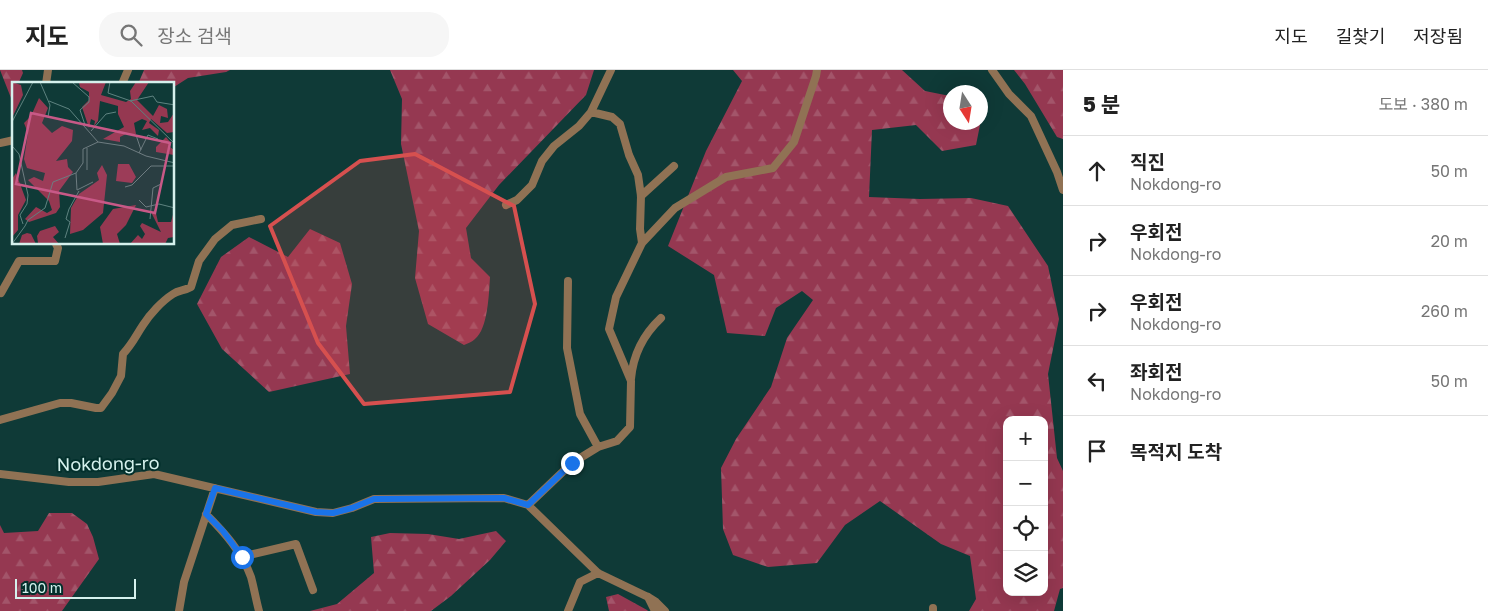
<!DOCTYPE html>
<html lang="ko">
<meta charset="utf-8">
<style>
:root{--surface:#fff;--page:#f6f6f6;--text:#222;--muted:#767676;--line:#e0e0e0}
body{margin:0;font-family:"Golos Text","Noto Sans KR",sans-serif;background:var(--page);color:var(--text)}
.controls{position:absolute;right:15px;bottom:15px;display:grid;overflow:hidden;border-radius:10px;box-shadow:0 5px 20px #0002}
.controls button{width:45px;height:45px;display:grid;place-items:center;padding:0;border:0;border-bottom:1px solid var(--line);background:var(--surface);color:var(--text);font:25px sans-serif}
.compass{position:absolute;left:943px;top:15px;width:45px;height:45px;border-radius:50%;background:var(--surface);box-shadow:0 5px 20px #0002;rotate:168deg}
.scale{position:absolute;left:15px;bottom:12px;width:121px;box-sizing:border-box;padding-left:5px;border:2px solid #d5f1ed;border-top:0;font-size:14px;line-height:18px;white-space:nowrap;color:#d5f1ed;-webkit-text-stroke:4px #03302c;paint-order:stroke}
.stop{position:absolute;width:15px;height:15px;margin:-11px;border:4px solid #1a73e8;border-radius:50%;background:#fff}
.stop.end{background:#1a73e8;border-color:#fff;box-shadow:0 1px 5px #0008}
.list{margin:0;padding:0;list-style:none}
h2{display:flex;justify-content:space-between;align-items:center;height:65px;margin:0;padding:0 20px;font-size:21px}
h2 small{font-size:16px;font-weight:400;color:var(--muted)}
.list li{display:grid;grid-template-columns:32px 1fr auto;gap:15px;align-items:center;box-sizing:border-box;height:70px;padding:0 20px;border-top:1px solid var(--line)}
.list b{display:block;font-size:19px;white-space:nowrap}
.list p{margin:0;font-size:16px;white-space:nowrap;color:var(--muted)}
.list em{font-size:16px;font-style:normal;color:var(--muted)}
.icon{flex:none;width:28px;height:28px;fill:none;stroke:currentColor;stroke-width:2;stroke-linecap:round;stroke-linejoin:round}
.map{position:relative;flex:none;width:1063px;height:541px;overflow:hidden}
header{display:flex;align-items:center;gap:30px;box-sizing:border-box;height:70px;padding:0 25px;background:var(--surface);border-bottom:1px solid var(--line)}
header strong{font-size:24px}
nav{display:flex;gap:28px;margin-inline-start:auto;font-size:18px}
.search{width:350px;height:45px;background:var(--page);display:flex;align-items:center;gap:12px;box-sizing:border-box;padding:0 18px;border-radius:20px;color:var(--muted);font-size:19px}
main{display:flex}
aside{flex:1;background:var(--surface)}
.map>svg:first-child{display:block}
</style>
<header>
<strong>지도</strong>
<div class="search"><svg class="icon" aria-label="search" viewBox="0 0 24 24"><circle cx="10" cy="10" r="6"/><path d="M15 15l6 6"/></svg>장소 검색</div>
<nav><a>지도</a><a>길찾기</a><a>저장됨</a></nav>
</header>
<main>
<div class="map">
<svg width="1063" height="541" viewBox="0 0 1063 541">
<defs>
<pattern id="forest-firs" width="22" height="20" patternUnits="userSpaceOnUse" patternTransform="scale(1.25)"><rect width="22" height="20" fill="#953851"/><path d="M5 1l3.5 6h-7zM16 11l3.5 6h-7z" fill="#a3556a"/></pattern>
</defs>
<rect width="100%" height="100%" fill="#0f3a37"/>
<path fill="url(#forest-firs)" fill-rule="evenodd" d="M0,0h22l1,3 -5,11h-4v8l-3,6z
M144,0h86l-4,2 -38,6 -14,9v-3h-36z
M390,0h204l-8,25 -87,90 -33,43 5,30 19,19c-1,16 -2,52 -15,62 -3,3 -7,4 -11,6l-36,-21 -13,-46 4,-47 -18,-87 1,-45z
M733,0h169l23,21 25,5 1,26h30v-8l1,1 -6,30 -34,6 -26,-26 -44,5 -3,67 51,2 51,-1 37,8 40,60 11,53 -11,55 9,84 6,13v117l-3,1 -6,22h-85l7,-12 -6,-43 -29,-12 -61,-43 -35,24 -28,38 -49,4 -35,-12 -10,-26 -2,-61 15,-29 35,-52 16,-49 26,-38 -11,-9 -26,17 -11,28 -38,-3 -13,-58 -46,-29 38,-95 36,-70zM1007,350h37v172h-37z
M1014,0h49v69l-6,-2 -32,-53z
M310,159l30,14 12,41 -6,42 4,48 -81,18 -47,-43 -25,-45 24,-47 28,-20 39,20z
M49,443h23l15,11 6,13 6,22 -37,52h-62v-86l4,8 34,-2z
M496,461l10,10 -16,19 -39,36 -20,15h-121l27,-7 37,-31 -3,-36 19,-4 38,1 31,5z
M618,524l29,16 1,1h-39l-3,-14z"/>
<g fill="none" stroke-linecap="round" stroke-linejoin="round">
<path stroke="#907254" stroke-width="8" d="M992,0l17,24 22,22 26,56 6,18
M46,14l2,-14
M122,14l6,-14
M591,42l20,-42
M0,73l14,-3
M641,126l33,-30
M506,135l11,-5 15,-15 10,-24 12,-15 25,-20 12,-14 21,5 8,7 9,31 9,20 3,21 -1,33 2,14
M568,211l-1,67 13,66 18,33
M1,223l18,-32h36l3,-13 -2,-4
M631,309c2,-24 13,-45 30,-61
M0,350l60,-17h11l25,5h5l11,-15 9,-17 2,-22c10,-11 12,-17 20,-29 7,-11 19,-24 30,-31 6,-4 11,-3 18,-7l8,-26 16,-22 17,-14 29,-6
M0,404l69,8h29l56,-8 162,38 17,1 19,-5 22,-9 130,-1 24,7
M206,444c18,18 36,38 45,63 3,11 5,23 8,34
M241,487l55,-13 17,46
M648,527l7,14
M933,538v3
M179,541l5,-29 31,-94
M568,541l12,-29 18,-9
M665,541l-9,-9 -8,-5 -50,-24 -70,-68 44,-42 26,-16 19,-6 13,-14 1,-46 -22,-52 7,-32 26,-54 33,-35 51,-31 47,-9 21,-26 22,-66 1,-6"/>
</g>
<g fill="none" stroke-linecap="round" stroke-linejoin="round">
<path stroke="#1a73e8" stroke-width="6" d="M242,487l-19,-26 -17,-17 9,-26 101,24 17,1 19,-5 22,-9 130,-1 24,7 44,-42"/>
</g>
<path fill="#d6504f" fill-opacity="0.2" stroke="#d6504f" stroke-width="4" stroke-linejoin="round" d="M415,84l99,52 21,98 -25,88 -146,12 -46,-61 -48,-117 90,-65z"/>
<g text-anchor="middle" dominant-baseline="central" stroke-width="4" stroke-linejoin="round" paint-order="stroke">
<g font-size="18" fill="#d5f1ed" stroke="#03302c">
<text transform="translate(108 393) rotate(-1)">Nokdong-ro</text>
</g>
</g>
<g transform="translate(12 12)">
<rect width="162" height="162" fill="#0f3a37"/>
<path d="M0,0l9,3 2,10 -11,23zM94,0l-5,13 25,7 5,-3 -1,-8 6,-9h13l-12,18 16,16 6,-11 8,4 1,9 -7,-2 -1,7 8,-1 6,-9v19l-7,1 -16,-14 -2,4 10,7 -1,6 -8,-8 -8,2 5,-9 -5,-2 -8,4 2,11h-10l-6,3v5l-17,-3 21,-12 -6,-13v-8l-18,-5 -2,20 -4,5 1,-5 -4,-2 -2,9 -7,-21 7,-7v-8l-9,-5 -1,-4zM27,16l9,10 -6,15 10,10 10,-7 11,4 -1,11 -16,20 11,-2 1,8 5,5 -14,19 1,16 -4,6 -27,9 -4,-3 11,-12 11,6 5,-3 -3,-9 -21,-21 6,-3 9,4 2,-8 -18,-5 -3,-9 4,-26 -4,-10 7,-7zM154,55l5,6 -1,4 4,3v5l-18,-3v-5zM106,82h11l7,13 -4,6 -16,-2zM90,83l5,10 -4,38 -20,17 -13,4 1,-26 8,-14 20,-14 -2,-7zM4,91l10,27 -8,15v15l-6,7v-58zM124,123l-10,20 -9,9 3,10h-17l-3,-17 13,-18zM143,127l3,13h13l3,-11v26l-6,1 -3,6h-35l8,-9 4,4 3,-5 -5,-8 2,-3 19,9 -9,-18zM43,144l4,6 -6,5 6,7 -21,-1 -1,-7 3,-5zM15,151l4,1 5,10h-17l3,-9z" fill="#953851"/>
<path fill="none" stroke="#5e8380" stroke-width="1" d="M28,0l10,23 -2,12M60,0l17,15v5l-9,8 5,15M98,0l-2,11 23,8 44,43M118,19l23,-5 4,6 18,3M0,40l21,-40M79,49l15,-17 10,-2M124,53l5,15M86,60l26,4 22,10 29,7M1,65l6,7 9,41 -1,9 -7,11 3,9M127,71l9,-18 10,4M75,88v-22M64,91l1,17 16,-8M113,105l7,-2 19,-19h24M127,118l7,7 13,-3 16,4M138,137l3,-31 8,-4M13,144l3,-6 17,-12 8,-26 23,-9 7,-10v-14l15,-7 -29,-33 -20,-8M53,156l5,-16 -4,-3 3,-10 10,-18M0,162l13,-18"/>
<path fill="#c85987" fill-opacity="0.15" stroke="#c85987" stroke-width="2.5" d="M19,31l139,30 -15,70 -139,-29z"/>
<rect width="162" height="162" fill="none" stroke="#d5f1ed" stroke-width="2.5"/>
</g>
</svg>
<div class="controls">
<button>+</button>
<button>−</button>
<button><svg class="icon" aria-label="locate" viewBox="0 0 24 24"><circle cx="12" cy="12" r="6"/><path d="M12 2v4M12 18v4M2 12h4M18 12h4"/></svg></button>
<button><svg class="icon" aria-label="layers" viewBox="0 0 24 24"><path d="M12 4l9 5-9 5-9-5zM3 14l9 5 9-5"/></svg></button>
</div>
<svg class="compass" viewBox="-18 -18 36 36"><path d="M0-13l5 13h-10z" fill="#e53935"/><path d="M0 13l5-13h-10z" fill="#767676"/></svg>
<div class="scale">100 m</div>
<div class="stop" style="left:242px;top:487px"></div>
<div class="stop end" style="left:572px;top:393px"></div>
</div>
<aside>
<h2>5 분<small>도보 · 380 m</small></h2>
<ul class="list">
<li><svg class="icon" aria-label="ahead" viewBox="0 0 24 24"><path d="M12 20V5M6 11l6-6 6 6"/></svg><div><b>직진</b><p>Nokdong-ro</p></div><em>50 m</em></li>
<li><svg class="icon" aria-label="right" viewBox="0 0 24 24"><path d="M7 20v-9h11M14 6l5 5-5 5"/></svg><div><b>우회전</b><p>Nokdong-ro</p></div><em>20 m</em></li>
<li><svg class="icon" aria-label="right" viewBox="0 0 24 24"><path d="M7 20v-9h11M14 6l5 5-5 5"/></svg><div><b>우회전</b><p>Nokdong-ro</p></div><em>260 m</em></li>
<li><svg class="icon" aria-label="left" viewBox="0 0 24 24"><path d="M17 20v-9H6M10 6l-5 5 5 5"/></svg><div><b>좌회전</b><p>Nokdong-ro</p></div><em>50 m</em></li>
<li><svg class="icon" aria-label="arrive" viewBox="0 0 24 24"><path d="M6 21V4h12l-3 4 3 4H6"/></svg><div><b>목적지 도착</b></div></li>
</ul>
</aside>
</main>
